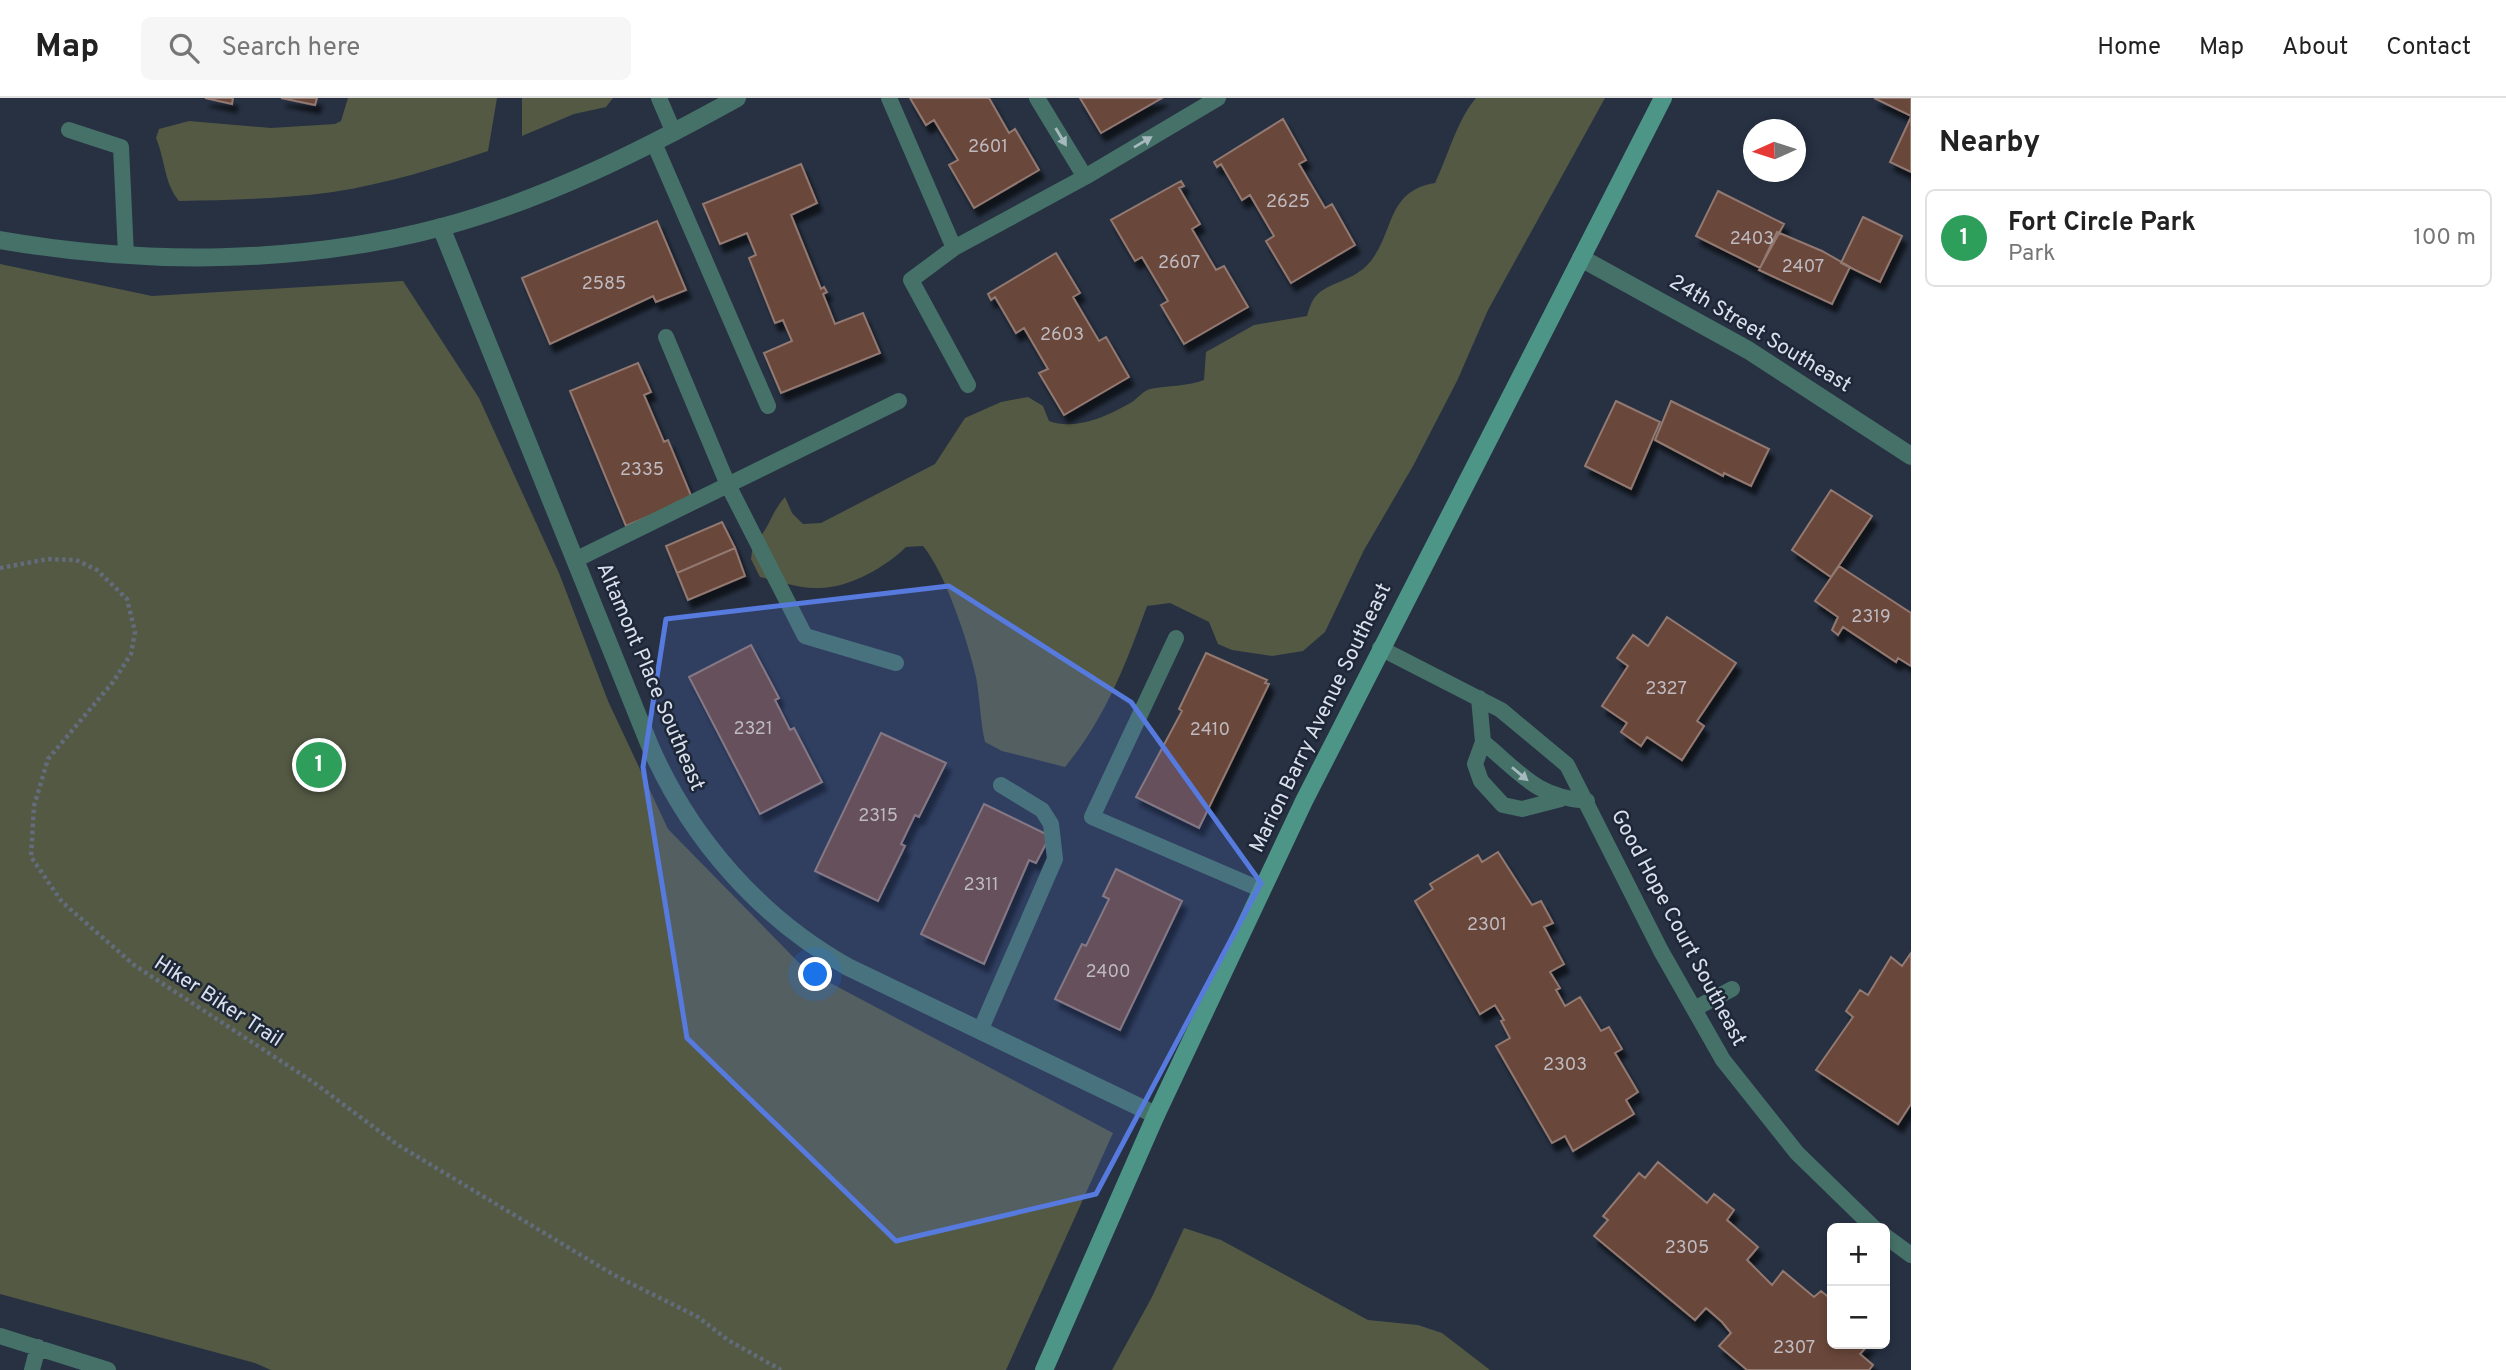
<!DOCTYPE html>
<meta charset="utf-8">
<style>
:root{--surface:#fff;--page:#f6f6f6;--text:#222;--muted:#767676;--line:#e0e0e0;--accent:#111827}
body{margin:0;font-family:Overpass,sans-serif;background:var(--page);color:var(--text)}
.controls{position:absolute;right:21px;bottom:21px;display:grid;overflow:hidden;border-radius:10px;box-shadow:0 4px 10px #0003}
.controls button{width:63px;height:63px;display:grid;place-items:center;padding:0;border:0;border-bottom:2px solid var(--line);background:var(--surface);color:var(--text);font:35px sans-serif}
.compass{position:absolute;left:1743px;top:21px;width:63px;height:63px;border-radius:50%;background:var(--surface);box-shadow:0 4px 10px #0003;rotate:267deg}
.you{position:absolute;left:816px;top:877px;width:24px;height:24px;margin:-18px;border:5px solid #fff;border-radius:50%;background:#1a73e8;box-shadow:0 0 0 10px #1a73e833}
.badge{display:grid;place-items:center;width:46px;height:46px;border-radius:50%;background:var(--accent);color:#fff;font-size:23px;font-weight:700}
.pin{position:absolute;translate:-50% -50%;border:4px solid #fff;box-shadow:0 2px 7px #0006}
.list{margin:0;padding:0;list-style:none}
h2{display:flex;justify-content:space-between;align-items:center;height:91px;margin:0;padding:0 28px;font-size:30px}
h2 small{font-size:23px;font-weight:400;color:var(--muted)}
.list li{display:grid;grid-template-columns:46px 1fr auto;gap:21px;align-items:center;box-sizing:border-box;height:98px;margin:0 14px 14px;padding:0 14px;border:2px solid var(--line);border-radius:10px}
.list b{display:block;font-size:26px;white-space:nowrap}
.list p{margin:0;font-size:23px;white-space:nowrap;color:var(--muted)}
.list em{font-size:23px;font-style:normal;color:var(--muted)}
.icon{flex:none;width:38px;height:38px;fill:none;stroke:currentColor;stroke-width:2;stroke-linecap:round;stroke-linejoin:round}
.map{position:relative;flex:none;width:1911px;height:1272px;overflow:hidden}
header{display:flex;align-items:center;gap:42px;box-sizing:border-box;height:98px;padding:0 35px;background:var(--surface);border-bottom:2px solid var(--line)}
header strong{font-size:33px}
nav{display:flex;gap:38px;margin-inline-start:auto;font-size:24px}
.search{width:490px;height:63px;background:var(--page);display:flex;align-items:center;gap:18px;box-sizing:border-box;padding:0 24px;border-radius:10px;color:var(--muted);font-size:26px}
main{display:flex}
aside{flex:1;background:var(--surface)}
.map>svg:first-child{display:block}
</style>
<header>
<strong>Map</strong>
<div class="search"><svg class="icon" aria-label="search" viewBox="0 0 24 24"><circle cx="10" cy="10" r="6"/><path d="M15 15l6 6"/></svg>Search here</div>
<nav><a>Home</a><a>Map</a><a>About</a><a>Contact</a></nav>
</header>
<main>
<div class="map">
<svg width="1911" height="1272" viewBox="0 0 1911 1272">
<defs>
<filter id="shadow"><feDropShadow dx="4.5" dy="8" stdDeviation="2" flood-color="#0009"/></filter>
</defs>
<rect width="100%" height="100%" fill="#273142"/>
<path fill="#545944" d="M348,0h149l-9,53c-50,17 -103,33 -155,41 -51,7 -103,8 -154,9 -15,-18 -14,-42 -23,-63l3,-9 30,-8 82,7 64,-4 6,-3z
M522,0h91l-7,9 -32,7 -52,22z
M1476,0h129l-117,212 -31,71 -44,85 -49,84 -39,82 -22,19 -31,5 -40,-6 -14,-6 -9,-22 -39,-19 -23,3c-21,58 -42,113 -82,161l-63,-16 -17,-9c-5,-22 -5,-44 -9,-65 -8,-35 -31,-105 -53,-131l-17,1c-20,20 -57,41 -87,41 -19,1 -40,-7 -59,-11l-9,-18 2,-15c18,-16 16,-29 32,-47l7,16 11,11 18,-1 114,-59 30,-46 36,-16 27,-5 15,9 6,15c27,10 59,-5 83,-19 6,-4 11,-11 18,-13 18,-4 36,-2 54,-9l2,-28 48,-27 53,-9c2,-6 4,-15 9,-20 12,-14 37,-14 54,-34 25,-30 16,-71 65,-79 13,-27 22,-63 41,-85z
M0,166l152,32 251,-15 76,117 80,175 49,128 60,128 138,141 307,163 -107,237h-735l-16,-7 -255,-69z
M1184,1130l37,12 147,80 50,5 24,8 48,37h-378l40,-73z"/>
<path fill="#6a463b" stroke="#927971" stroke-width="2" filter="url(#shadow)" d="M205,0h28l-1,6z
M281,0h36l-2,7z
M910,0h79l20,35 6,-4 24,41 -65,38 -25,-43 9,-5 -24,-40 -8,5z
M1080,0h82l-61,35z
M1874,0h37v18z
M1911,19v55l-21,-10z
M1283,21l23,41 -7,4 26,44 7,-4 23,41 -64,38 -25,-42 8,-5 -24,-41 -8,5 -21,-36 -4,3 -3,-5z
M801,66l16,39 -26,12 30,74 3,-2 3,5 -4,2 12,30 28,-11 17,40 -99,40 -17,-40 28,-12 -9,-21 -8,3 -26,-65 7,-3 -9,-22 -27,11 -17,-40z
M1181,83l3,5 -5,2 21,36 -8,5 24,41 8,-4 24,41 -64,37 -23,-39 7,-4 -26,-44 -7,4 -24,-41z
M1718,93l66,33 -24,44 -64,-32z
M1863,119l39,19 -22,46 -39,-19z
M657,123l29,69 -30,12 -3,-6 -103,48 -28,-66z
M1777,134l45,19 28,16 -18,37 -73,-34z
M1056,155l24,40 -7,4 26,44 7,-4 23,40 -65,38 -25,-42 9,-4 -24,-41 -8,5 -21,-36 -4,3 -3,-6z
M638,265l13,29 -7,3 20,47 4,-2 24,58 -66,28 -56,-135z
M1616,303l44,21 -29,67 -46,-23z
M1671,303l98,48 -18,37 -27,-13 -1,3 -68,-36z
M1831,392l41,26 -41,61 -39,-27z
M722,424l13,26 -58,25 -11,-27z
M735,450l10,28 -57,24 -11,-27z
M1839,468l72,47v53l-13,-8 -2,4 -53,-35 -5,8 -6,-5 6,-13 -23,-16z
M1667,519l69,46 -39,58 7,5 -22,34 -35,-23 -6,9 -20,-14 6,-9 -25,-17 26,-40 -11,-8 16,-23 15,11z
M751,547l28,53 -4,2 15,30 4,-2 28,54 -62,32 -71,-137z
M1206,555l61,27 -2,3 4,1 -70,144 -63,-31 46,-86 -3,-2z
M881,635l65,30 -27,54 -4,-2 -14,29 4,2 -27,55 -63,-30z
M984,706l66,32 -14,27 -7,-3 -45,104 -63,-30z
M1498,754l34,53 9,-4 12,22 -9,4 20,37 -14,8 10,16 -4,2 9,16 15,-9 21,34 8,-4 13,22 -7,4 23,39 -12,8 8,14 -61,37 -8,-15 -13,7 -56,-97 14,-8 -9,-17 3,-1 -9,-15 -15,9 -65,-113 18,-12 -3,-5 48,-29 4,7z
M1116,771l66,32 -62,129 -65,-31 27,-55 4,2 23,-47 -6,-3z
M1911,855v151l-13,20 -82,-54 37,-53 -7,-6 14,-21 8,5 23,-38 11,9z
M1658,1064l49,41 7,-9 20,16 -7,10 31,27 -11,13 25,25 11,-14 31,26 7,-6 11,9v44h37l-9,10 13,11 -4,5h-122l-28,-24 12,-13 -9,-11 -16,-14 -11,12 -101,-84 14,-16 -5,-4 36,-43 6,5z"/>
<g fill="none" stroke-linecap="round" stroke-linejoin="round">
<path stroke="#636c7b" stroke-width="4.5" stroke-dasharray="3.5 3.5" stroke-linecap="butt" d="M0,470l48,-9 28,1 21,10 30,29 8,33 -4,22 -18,28 -65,77 -14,47 -3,51 31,45 72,63 179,117 85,63 216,130 84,42 30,23 53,30"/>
<path stroke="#467168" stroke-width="16" d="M659,0l15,35
M889,0l65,150 131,-71 133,-79
M1037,0l48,79
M69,32l52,17 5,108
M654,45l114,263
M954,150l-43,32 57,105
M666,239l62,148 77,151 91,27
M575,462l324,-159
M1176,540l-84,179 170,73
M1380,550l121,62 66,55 94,186 62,109 74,93 77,75
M1479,600l4,44c38,31 52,55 104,59
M1483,644l-8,22 6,17 22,24 19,4 39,-10
M1694,911l38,-20
M980,933l75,-172 -4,-35 -9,-14 -41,-25
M1885,1138l26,19
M0,1238l108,34
M32,1272l6,-23"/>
<path stroke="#467168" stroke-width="18" d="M441,129l209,519c40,92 110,172 198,221l308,148
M1581,160l167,92 163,106"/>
<path stroke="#467168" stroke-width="18" d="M0,142c144,25 299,25 442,-13 104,-28 201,-77 295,-129"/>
<path stroke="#4d9587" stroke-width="18" d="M1044,1272l112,-255 148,-314 359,-703"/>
</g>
<defs><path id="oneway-solid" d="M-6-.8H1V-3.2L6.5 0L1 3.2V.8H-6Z" transform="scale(1.75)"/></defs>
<g fill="#a6babe">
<use href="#oneway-solid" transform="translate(1061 39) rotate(59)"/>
<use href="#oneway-solid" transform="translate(1143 44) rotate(-31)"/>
<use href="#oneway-solid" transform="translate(1520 676) rotate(40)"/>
</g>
<path fill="#567ade" fill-opacity="0.2" stroke="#567ade" stroke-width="5" stroke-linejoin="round" d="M949,488l182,116 130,181 -165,311 -200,47 -209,-203 -44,-271 23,-148z"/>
<g text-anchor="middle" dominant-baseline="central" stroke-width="5" stroke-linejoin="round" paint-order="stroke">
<g font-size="18" fill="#bebac0">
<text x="988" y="49">2601</text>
<text x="1288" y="104">2625</text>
<text x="1752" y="141">2403</text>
<text x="1179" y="165">2607</text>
<text x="1803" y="169">2407</text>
<text x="604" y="186">2585</text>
<text x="1062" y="237">2603</text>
<text x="642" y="372">2335</text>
<text x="1871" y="519">2319</text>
<text x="1666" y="591">2327</text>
<text x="753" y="631">2321</text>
<text x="1210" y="632">2410</text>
<text x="878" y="718">2315</text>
<text x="981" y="787">2311</text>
<text x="1487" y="827">2301</text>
<text x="1108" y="874">2400</text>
<text x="1565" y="967">2303</text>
<text x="1687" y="1150">2305</text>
<text x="1794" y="1250">2307</text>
</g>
<g font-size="21" fill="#dae1ec" stroke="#1e2738">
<text transform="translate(1760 236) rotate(31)">24th Street Southeast</text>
<text transform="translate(650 579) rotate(67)">Altamont Place Southeast</text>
<text transform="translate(1321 620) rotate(-64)">Marion Barry Avenue Southeast</text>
<text transform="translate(1678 830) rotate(62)">Good Hope Court Southeast</text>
<text transform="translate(218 904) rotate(33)">Hiker Biker Trail</text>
</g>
</g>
</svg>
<div class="controls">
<button>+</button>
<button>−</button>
</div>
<svg class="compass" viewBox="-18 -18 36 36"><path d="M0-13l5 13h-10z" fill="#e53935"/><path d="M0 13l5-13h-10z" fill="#767676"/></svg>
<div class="you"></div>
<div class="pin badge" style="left:319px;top:667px;background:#2e9e5b">1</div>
</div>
<aside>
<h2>Nearby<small></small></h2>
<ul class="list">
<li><span class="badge" style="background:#2e9e5b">1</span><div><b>Fort Circle Park</b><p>Park</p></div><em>100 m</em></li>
</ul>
</aside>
</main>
